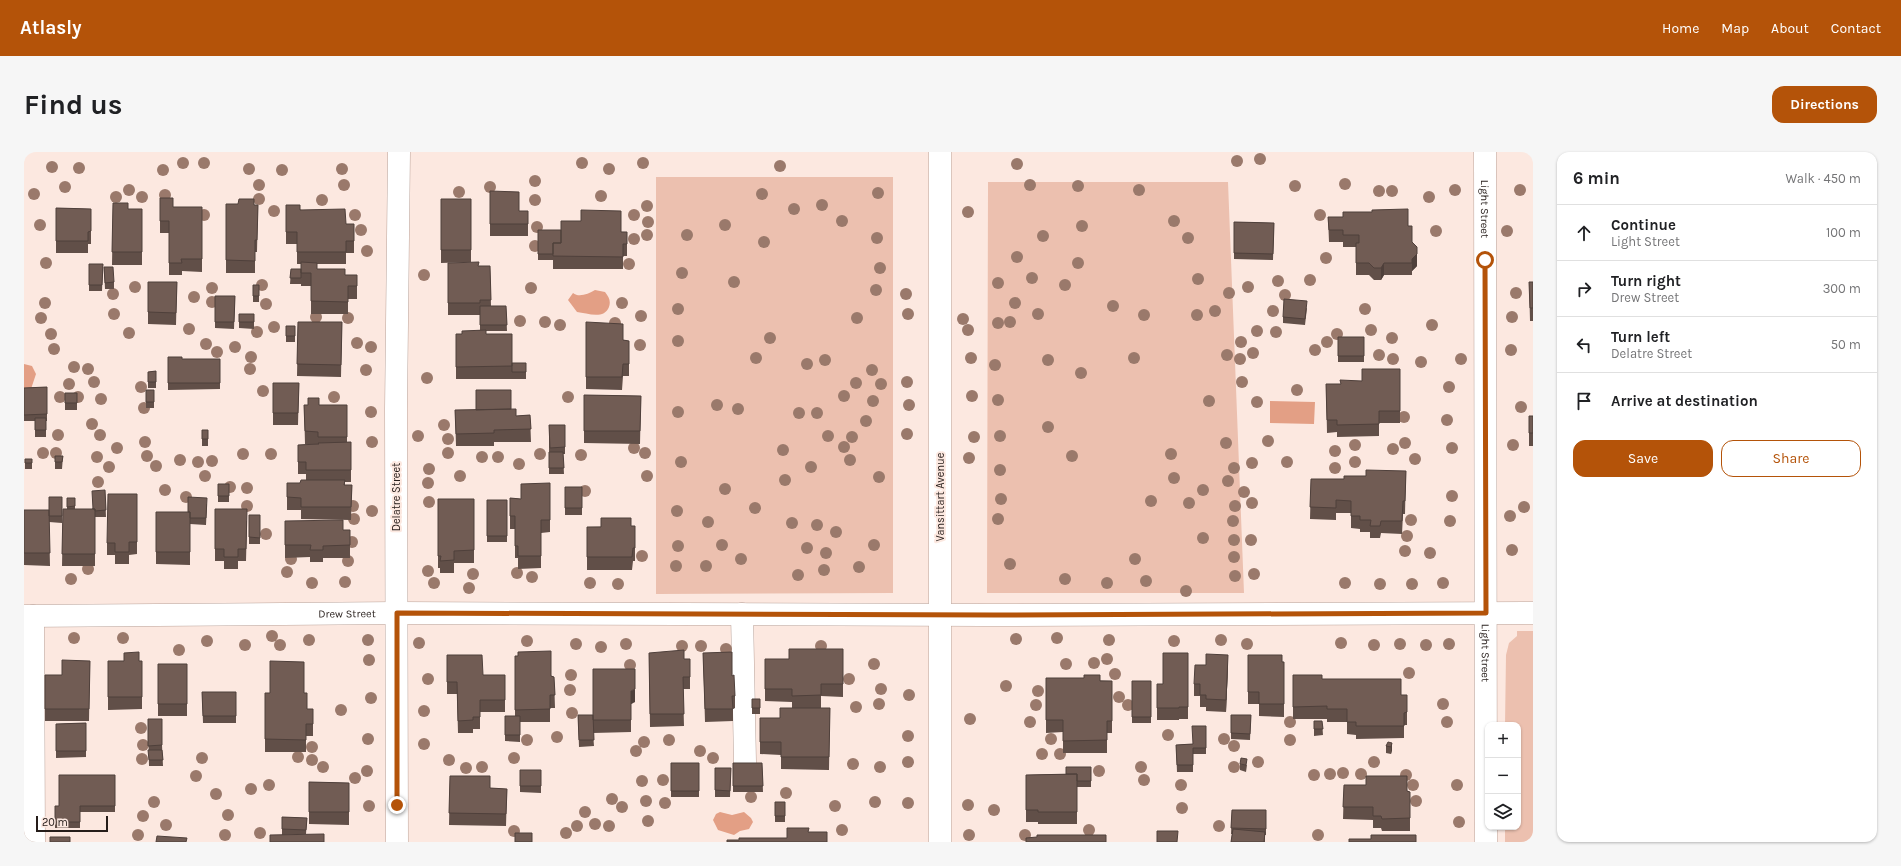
<!DOCTYPE html>
<meta charset="utf-8">
<style>
:root{--surface:#fff;--page:#f6f6f6;--text:#202124;--muted:#757577;--line:#e0e0e0;--accent:#b45309}
body{margin:0;font-family:Karla,sans-serif;background:var(--page);color:var(--text)}
.controls{position:absolute;right:12px;bottom:12px;display:grid;overflow:hidden;border-radius:8px;box-shadow:0 1px 3px #0004}
.controls button{width:36px;height:36px;display:grid;place-items:center;padding:0;border:0;border-bottom:1px solid var(--line);background:var(--surface);color:var(--text);font:20px sans-serif}
.scale{position:absolute;left:12px;bottom:10px;width:72px;box-sizing:border-box;padding-left:4px;border:2px solid #261d1a;border-top:0;font-size:11px;line-height:14px;white-space:nowrap;color:#261d1a;-webkit-text-stroke:3px #fce8e0;paint-order:stroke}
.stop{position:absolute;width:12px;height:12px;margin:-9px;border:3px solid #b45309;border-radius:50%;background:#fff}
.stop.end{background:#b45309;border-color:#fff;box-shadow:0 1px 4px #0008}
.list{margin:0;padding:0;list-style:none}
h2{display:flex;justify-content:space-between;align-items:center;height:52px;margin:0;padding:0 16px;font-size:17px}
h2 small{font-size:13px;font-weight:400;color:var(--muted)}
.list li{display:grid;grid-template-columns:26px 1fr auto;gap:12px;align-items:center;box-sizing:border-box;height:56px;padding:0 16px;border-top:1px solid var(--line)}
.list b{display:block;font-size:15px;white-space:nowrap}
.list p{margin:0;font-size:13px;white-space:nowrap;color:var(--muted)}
.list em{font-size:13px;font-style:normal;color:var(--muted)}
.actions{display:flex;gap:8px;padding:12px 16px}
.actions a{flex:1;padding:9px 0;border:1px solid var(--accent);border-radius:12px;text-align:center;font-size:14px;color:var(--accent)}
.actions .main{background:var(--accent);color:#fff}
.icon{flex:none;width:22px;height:22px;fill:none;stroke:currentColor;stroke-width:2;stroke-linecap:round;stroke-linejoin:round}
.map{position:relative;flex:none;width:1509px;height:690px;overflow:hidden;border-radius:12px}
header{display:flex;align-items:center;gap:24px;box-sizing:border-box;height:56px;padding:0 20px;background:var(--accent);color:#fff}
header strong{font-size:19px}
nav{display:flex;gap:22px;margin-inline-start:auto;font-size:14px}
.intro{display:flex;align-items:center;justify-content:space-between;box-sizing:border-box;height:96px;padding:0 24px}
h1{margin:0;font-size:28px}
.button{padding:10px 18px;border-radius:12px;background:var(--accent);color:#fff;font-size:14px;font-weight:700}
main{display:flex;gap:24px;padding:0 24px}
aside{flex:1;background:var(--surface);border-radius:12px;box-shadow:0 1px 3px #0004}
.map>svg:first-child{display:block}
</style>
<header>
<strong>Atlasly</strong>
<nav><a>Home</a><a>Map</a><a>About</a><a>Contact</a></nav>
</header>
<div class="intro"><h1>Find us</h1><a class="button">Directions</a></div>
<main>
<div class="map">
<svg width="1509" height="690" viewBox="0 0 1509 690">
<rect width="100%" height="100%" fill="#fce8e0"/>
<path fill="#ecc0af" d="M632,25h237v416l-237,1z
M964,30h240l16,411h-257z
M1493,479h16v211h-28v-15h13v-102h-13l1,-70 3,-12 8,-7z"/>
<path fill="#e39f85" d="M571,138l10,2c4,5 6,9 4,15 -5,13 -22,6 -32,5l-9,-12 5,-7c6,5 15,1 22,-3z
M0,212l8,2 4,8 -5,15 -7,1z
M1246,249l45,1 -1,22 -44,-1z
M696,660l12,3 12,-3 7,6 2,4 -4,7 -9,2 -6,4 -16,-5 -5,-10 3,-6z"/>
<g fill="none" stroke-linecap="round" stroke-linejoin="round">
<g stroke="#baa39a" stroke-width="23">
<g id="minor">
<path id="s1" d="M1461,0l1,690"/>
<path d="M718,462l3,148"/>
<path id="s2" d="M0,464l373,-3 589,2 547,-2"/>
<path d="M9,464l1,226"/>
<path d="M373,690l-1,-433 3,-257"/>
</g>
</g>
<g stroke="#baa39a" stroke-width="23">
<path id="major" d="M916,0v690"/>
</g>
<use href="#minor" stroke="#fff" stroke-width="22"/>
<use href="#major" stroke="#fff" stroke-width="22"/>
</g>
<g fill="#9a796b">
<circle cx="1236" cy="7" r="6"/>
<circle cx="1213" cy="9" r="6"/>
<circle cx="159" cy="11" r="6"/>
<circle cx="180" cy="11" r="6"/>
<circle cx="558" cy="11" r="6"/>
<circle cx="619" cy="11" r="6"/>
<circle cx="993" cy="12" r="6"/>
<circle cx="756" cy="14" r="6"/>
<circle cx="28" cy="15" r="6"/>
<circle cx="55" cy="16" r="6"/>
<circle cx="225" cy="17" r="6"/>
<circle cx="318" cy="17" r="6"/>
<circle cx="585" cy="17" r="6"/>
<circle cx="139" cy="18" r="6"/>
<circle cx="258" cy="18" r="6"/>
<circle cx="511" cy="29" r="6"/>
<circle cx="1321" cy="32" r="6"/>
<circle cx="235" cy="33" r="6"/>
<circle cx="320" cy="33" r="6"/>
<circle cx="1006" cy="33" r="6"/>
<circle cx="1054" cy="34" r="6"/>
<circle cx="1271" cy="34" r="6"/>
<circle cx="41" cy="35" r="6"/>
<circle cx="466" cy="35" r="6"/>
<circle cx="105" cy="38" r="6"/>
<circle cx="1115" cy="38" r="6"/>
<circle cx="1431" cy="38" r="6"/>
<circle cx="1496" cy="38" r="6"/>
<circle cx="1355" cy="39" r="6"/>
<circle cx="1368" cy="39" r="6"/>
<circle cx="435" cy="40" r="6"/>
<circle cx="854" cy="41" r="6"/>
<circle cx="10" cy="42" r="6"/>
<circle cx="738" cy="42" r="6"/>
<circle cx="141" cy="43" r="6"/>
<circle cx="577" cy="44" r="6"/>
<circle cx="92" cy="45" r="6"/>
<circle cx="118" cy="45" r="6"/>
<circle cx="1405" cy="45" r="6"/>
<circle cx="235" cy="47" r="6"/>
<circle cx="298" cy="48" r="6"/>
<circle cx="511" cy="48" r="6"/>
<circle cx="798" cy="53" r="6"/>
<circle cx="623" cy="54" r="6"/>
<circle cx="770" cy="57" r="6"/>
<circle cx="250" cy="59" r="6"/>
<circle cx="944" cy="60" r="6"/>
<circle cx="180" cy="63" r="6"/>
<circle cx="331" cy="63" r="6"/>
<circle cx="610" cy="63" r="6"/>
<circle cx="1296" cy="63" r="6"/>
<circle cx="818" cy="69" r="6"/>
<circle cx="1150" cy="69" r="6"/>
<circle cx="624" cy="70" r="6"/>
<circle cx="16" cy="73" r="6"/>
<circle cx="701" cy="73" r="6"/>
<circle cx="1058" cy="74" r="6"/>
<circle cx="513" cy="75" r="6"/>
<circle cx="337" cy="78" r="6"/>
<circle cx="1412" cy="79" r="6"/>
<circle cx="1483" cy="79" r="6"/>
<circle cx="623" cy="83" r="6"/>
<circle cx="663" cy="83" r="6"/>
<circle cx="1019" cy="84" r="6"/>
<circle cx="853" cy="86" r="6"/>
<circle cx="1164" cy="86" r="6"/>
<circle cx="610" cy="87" r="6"/>
<circle cx="740" cy="90" r="6"/>
<circle cx="511" cy="94" r="6"/>
<circle cx="343" cy="99" r="6"/>
<circle cx="993" cy="105" r="6"/>
<circle cx="1302" cy="106" r="6"/>
<circle cx="22" cy="111" r="6"/>
<circle cx="1054" cy="111" r="6"/>
<circle cx="605" cy="112" r="6"/>
<circle cx="856" cy="116" r="6"/>
<circle cx="658" cy="121" r="6"/>
<circle cx="400" cy="123" r="6"/>
<circle cx="1008" cy="126" r="6"/>
<circle cx="1174" cy="127" r="6"/>
<circle cx="1286" cy="128" r="6"/>
<circle cx="1254" cy="129" r="6"/>
<circle cx="710" cy="130" r="6"/>
<circle cx="974" cy="131" r="6"/>
<circle cx="238" cy="133" r="6"/>
<circle cx="1041" cy="133" r="6"/>
<circle cx="111" cy="135" r="6"/>
<circle cx="1224" cy="135" r="6"/>
<circle cx="188" cy="136" r="6"/>
<circle cx="507" cy="136" r="6"/>
<circle cx="852" cy="138" r="6"/>
<circle cx="1205" cy="141" r="6"/>
<circle cx="1492" cy="141" r="6"/>
<circle cx="89" cy="142" r="6"/>
<circle cx="882" cy="142" r="6"/>
<circle cx="1261" cy="143" r="6"/>
<circle cx="170" cy="145" r="6"/>
<circle cx="188" cy="150" r="6"/>
<circle cx="21" cy="151" r="6"/>
<circle cx="598" cy="151" r="6"/>
<circle cx="991" cy="151" r="6"/>
<circle cx="242" cy="152" r="6"/>
<circle cx="1089" cy="154" r="6"/>
<circle cx="654" cy="157" r="6"/>
<circle cx="1341" cy="157" r="6"/>
<circle cx="1191" cy="159" r="6"/>
<circle cx="1249" cy="159" r="6"/>
<circle cx="90" cy="162" r="6"/>
<circle cx="884" cy="162" r="6"/>
<circle cx="1014" cy="162" r="6"/>
<circle cx="1120" cy="163" r="6"/>
<circle cx="1173" cy="163" r="6"/>
<circle cx="617" cy="164" r="6"/>
<circle cx="292" cy="165" r="6"/>
<circle cx="1488" cy="165" r="6"/>
<circle cx="17" cy="166" r="6"/>
<circle cx="324" cy="166" r="6"/>
<circle cx="833" cy="166" r="6"/>
<circle cx="939" cy="167" r="6"/>
<circle cx="496" cy="169" r="6"/>
<circle cx="521" cy="170" r="6"/>
<circle cx="986" cy="170" r="6"/>
<circle cx="591" cy="171" r="6"/>
<circle cx="974" cy="171" r="6"/>
<circle cx="536" cy="173" r="6"/>
<circle cx="1408" cy="173" r="6"/>
<circle cx="250" cy="175" r="6"/>
<circle cx="165" cy="177" r="6"/>
<circle cx="944" cy="178" r="6"/>
<circle cx="1347" cy="178" r="6"/>
<circle cx="1233" cy="179" r="6"/>
<circle cx="233" cy="180" r="6"/>
<circle cx="1252" cy="180" r="6"/>
<circle cx="105" cy="181" r="6"/>
<circle cx="27" cy="182" r="6"/>
<circle cx="1313" cy="182" r="6"/>
<circle cx="746" cy="186" r="6"/>
<circle cx="1368" cy="186" r="6"/>
<circle cx="654" cy="189" r="6"/>
<circle cx="1217" cy="190" r="6"/>
<circle cx="1303" cy="190" r="6"/>
<circle cx="333" cy="191" r="6"/>
<circle cx="182" cy="192" r="6"/>
<circle cx="616" cy="193" r="6"/>
<circle cx="211" cy="195" r="6"/>
<circle cx="347" cy="195" r="6"/>
<circle cx="30" cy="197" r="6"/>
<circle cx="1291" cy="198" r="6"/>
<circle cx="1487" cy="198" r="6"/>
<circle cx="193" cy="200" r="6"/>
<circle cx="1229" cy="201" r="6"/>
<circle cx="1203" cy="203" r="6"/>
<circle cx="1355" cy="203" r="6"/>
<circle cx="227" cy="205" r="6"/>
<circle cx="732" cy="206" r="6"/>
<circle cx="947" cy="206" r="6"/>
<circle cx="1110" cy="206" r="6"/>
<circle cx="1216" cy="207" r="6"/>
<circle cx="1369" cy="207" r="6"/>
<circle cx="1437" cy="207" r="6"/>
<circle cx="801" cy="208" r="6"/>
<circle cx="1024" cy="208" r="6"/>
<circle cx="1397" cy="210" r="6"/>
<circle cx="783" cy="212" r="6"/>
<circle cx="971" cy="213" r="6"/>
<circle cx="50" cy="215" r="6"/>
<circle cx="64" cy="217" r="6"/>
<circle cx="226" cy="217" r="6"/>
<circle cx="342" cy="218" r="6"/>
<circle cx="848" cy="218" r="6"/>
<circle cx="1057" cy="221" r="6"/>
<circle cx="403" cy="226" r="6"/>
<circle cx="70" cy="230" r="6"/>
<circle cx="883" cy="230" r="6"/>
<circle cx="1218" cy="230" r="6"/>
<circle cx="832" cy="231" r="6"/>
<circle cx="45" cy="232" r="6"/>
<circle cx="857" cy="232" r="6"/>
<circle cx="117" cy="235" r="6"/>
<circle cx="1425" cy="235" r="6"/>
<circle cx="1273" cy="238" r="6"/>
<circle cx="239" cy="239" r="6"/>
<circle cx="820" cy="244" r="6"/>
<circle cx="948" cy="244" r="6"/>
<circle cx="36" cy="245" r="6"/>
<circle cx="54" cy="245" r="6"/>
<circle cx="310" cy="245" r="6"/>
<circle cx="544" cy="245" r="6"/>
<circle cx="77" cy="247" r="6"/>
<circle cx="974" cy="248" r="6"/>
<circle cx="849" cy="249" r="6"/>
<circle cx="1185" cy="249" r="6"/>
<circle cx="1233" cy="250" r="6"/>
<circle cx="693" cy="253" r="6"/>
<circle cx="885" cy="253" r="6"/>
<circle cx="1497" cy="255" r="6"/>
<circle cx="120" cy="256" r="6"/>
<circle cx="714" cy="257" r="6"/>
<circle cx="347" cy="260" r="6"/>
<circle cx="654" cy="260" r="6"/>
<circle cx="775" cy="261" r="6"/>
<circle cx="793" cy="261" r="6"/>
<circle cx="1380" cy="265" r="6"/>
<circle cx="1423" cy="268" r="6"/>
<circle cx="842" cy="269" r="6"/>
<circle cx="68" cy="272" r="6"/>
<circle cx="420" cy="273" r="6"/>
<circle cx="1024" cy="275" r="6"/>
<circle cx="883" cy="282" r="6"/>
<circle cx="34" cy="283" r="6"/>
<circle cx="76" cy="283" r="6"/>
<circle cx="394" cy="284" r="6"/>
<circle cx="804" cy="284" r="6"/>
<circle cx="976" cy="284" r="6"/>
<circle cx="828" cy="285" r="6"/>
<circle cx="950" cy="285" r="6"/>
<circle cx="424" cy="287" r="6"/>
<circle cx="1244" cy="289" r="6"/>
<circle cx="121" cy="290" r="6"/>
<circle cx="348" cy="290" r="6"/>
<circle cx="1202" cy="291" r="6"/>
<circle cx="1381" cy="291" r="6"/>
<circle cx="1331" cy="293" r="6"/>
<circle cx="1489" cy="293" r="6"/>
<circle cx="820" cy="295" r="6"/>
<circle cx="93" cy="296" r="6"/>
<circle cx="610" cy="296" r="6"/>
<circle cx="1428" cy="296" r="6"/>
<circle cx="1369" cy="297" r="6"/>
<circle cx="759" cy="298" r="6"/>
<circle cx="1311" cy="299" r="6"/>
<circle cx="19" cy="301" r="6"/>
<circle cx="32" cy="301" r="6"/>
<circle cx="424" cy="301" r="6"/>
<circle cx="621" cy="301" r="6"/>
<circle cx="219" cy="302" r="6"/>
<circle cx="247" cy="302" r="6"/>
<circle cx="516" cy="302" r="6"/>
<circle cx="1147" cy="302" r="6"/>
<circle cx="557" cy="303" r="6"/>
<circle cx="123" cy="304" r="6"/>
<circle cx="1048" cy="304" r="6"/>
<circle cx="73" cy="305" r="6"/>
<circle cx="458" cy="305" r="6"/>
<circle cx="474" cy="305" r="6"/>
<circle cx="945" cy="306" r="6"/>
<circle cx="1391" cy="307" r="6"/>
<circle cx="156" cy="308" r="6"/>
<circle cx="826" cy="308" r="6"/>
<circle cx="188" cy="309" r="6"/>
<circle cx="174" cy="310" r="6"/>
<circle cx="657" cy="310" r="6"/>
<circle cx="1263" cy="310" r="6"/>
<circle cx="1331" cy="310" r="6"/>
<circle cx="1228" cy="311" r="6"/>
<circle cx="495" cy="312" r="6"/>
<circle cx="132" cy="314" r="6"/>
<circle cx="85" cy="315" r="6"/>
<circle cx="787" cy="315" r="6"/>
<circle cx="1210" cy="316" r="6"/>
<circle cx="1311" cy="316" r="6"/>
<circle cx="405" cy="317" r="6"/>
<circle cx="976" cy="318" r="6"/>
<circle cx="181" cy="324" r="6"/>
<circle cx="436" cy="324" r="6"/>
<circle cx="623" cy="324" r="6"/>
<circle cx="855" cy="325" r="6"/>
<circle cx="1150" cy="326" r="6"/>
<circle cx="761" cy="328" r="6"/>
<circle cx="1204" cy="329" r="6"/>
<circle cx="74" cy="330" r="6"/>
<circle cx="404" cy="331" r="6"/>
<circle cx="206" cy="335" r="6"/>
<circle cx="223" cy="336" r="6"/>
<circle cx="701" cy="337" r="6"/>
<circle cx="141" cy="338" r="6"/>
<circle cx="1179" cy="338" r="6"/>
<circle cx="561" cy="339" r="6"/>
<circle cx="1220" cy="340" r="6"/>
<circle cx="1428" cy="344" r="6"/>
<circle cx="162" cy="345" r="6"/>
<circle cx="977" cy="347" r="6"/>
<circle cx="1127" cy="349" r="6"/>
<circle cx="405" cy="350" r="6"/>
<circle cx="1165" cy="351" r="6"/>
<circle cx="1228" cy="351" r="6"/>
<circle cx="223" cy="354" r="6"/>
<circle cx="329" cy="354" r="6"/>
<circle cx="1211" cy="354" r="6"/>
<circle cx="1500" cy="355" r="6"/>
<circle cx="731" cy="356" r="6"/>
<circle cx="348" cy="359" r="6"/>
<circle cx="653" cy="359" r="6"/>
<circle cx="1486" cy="364" r="6"/>
<circle cx="330" cy="367" r="6"/>
<circle cx="974" cy="367" r="6"/>
<circle cx="1387" cy="368" r="6"/>
<circle cx="1209" cy="369" r="6"/>
<circle cx="1426" cy="369" r="6"/>
<circle cx="684" cy="370" r="6"/>
<circle cx="768" cy="371" r="6"/>
<circle cx="793" cy="373" r="6"/>
<circle cx="812" cy="380" r="6"/>
<circle cx="242" cy="382" r="6"/>
<circle cx="1383" cy="384" r="6"/>
<circle cx="1179" cy="386" r="6"/>
<circle cx="1210" cy="388" r="6"/>
<circle cx="1227" cy="388" r="6"/>
<circle cx="328" cy="390" r="6"/>
<circle cx="698" cy="393" r="6"/>
<circle cx="850" cy="393" r="6"/>
<circle cx="654" cy="394" r="6"/>
<circle cx="783" cy="396" r="6"/>
<circle cx="1488" cy="398" r="6"/>
<circle cx="1381" cy="399" r="6"/>
<circle cx="802" cy="401" r="6"/>
<circle cx="1406" cy="401" r="6"/>
<circle cx="618" cy="404" r="6"/>
<circle cx="1210" cy="405" r="6"/>
<circle cx="267" cy="407" r="6"/>
<circle cx="717" cy="407" r="6"/>
<circle cx="1111" cy="407" r="6"/>
<circle cx="324" cy="409" r="6"/>
<circle cx="986" cy="412" r="6"/>
<circle cx="652" cy="414" r="6"/>
<circle cx="682" cy="414" r="6"/>
<circle cx="835" cy="415" r="6"/>
<circle cx="64" cy="417" r="6"/>
<circle cx="800" cy="418" r="6"/>
<circle cx="404" cy="419" r="6"/>
<circle cx="263" cy="420" r="6"/>
<circle cx="493" cy="421" r="6"/>
<circle cx="449" cy="422" r="6"/>
<circle cx="1230" cy="422" r="6"/>
<circle cx="774" cy="423" r="6"/>
<circle cx="1211" cy="424" r="6"/>
<circle cx="508" cy="425" r="6"/>
<circle cx="47" cy="427" r="6"/>
<circle cx="1041" cy="427" r="6"/>
<circle cx="1122" cy="429" r="6"/>
<circle cx="321" cy="430" r="6"/>
<circle cx="288" cy="431" r="6"/>
<circle cx="410" cy="431" r="6"/>
<circle cx="566" cy="431" r="6"/>
<circle cx="1083" cy="431" r="6"/>
<circle cx="1321" cy="431" r="6"/>
<circle cx="1419" cy="431" r="6"/>
<circle cx="594" cy="432" r="6"/>
<circle cx="1356" cy="432" r="6"/>
<circle cx="1388" cy="432" r="6"/>
<circle cx="445" cy="436" r="6"/>
<circle cx="1162" cy="439" r="6"/>
<circle cx="248" cy="484" r="6"/>
<circle cx="50" cy="486" r="6"/>
<circle cx="99" cy="486" r="6"/>
<circle cx="1033" cy="486" r="6"/>
<circle cx="992" cy="487" r="6"/>
<circle cx="285" cy="488" r="6"/>
<circle cx="344" cy="488" r="6"/>
<circle cx="1085" cy="488" r="6"/>
<circle cx="1197" cy="488" r="6"/>
<circle cx="183" cy="489" r="6"/>
<circle cx="503" cy="489" r="6"/>
<circle cx="1150" cy="489" r="6"/>
<circle cx="395" cy="491" r="6"/>
<circle cx="1317" cy="491" r="6"/>
<circle cx="552" cy="492" r="6"/>
<circle cx="602" cy="492" r="6"/>
<circle cx="1223" cy="492" r="6"/>
<circle cx="1376" cy="492" r="6"/>
<circle cx="1425" cy="492" r="6"/>
<circle cx="221" cy="493" r="6"/>
<circle cx="256" cy="493" r="6"/>
<circle cx="1350" cy="493" r="6"/>
<circle cx="1402" cy="493" r="6"/>
<circle cx="658" cy="494" r="6"/>
<circle cx="677" cy="494" r="6"/>
<circle cx="797" cy="494" r="6"/>
<circle cx="577" cy="495" r="6"/>
<circle cx="702" cy="497" r="6"/>
<circle cx="155" cy="498" r="6"/>
<circle cx="1083" cy="507" r="6"/>
<circle cx="345" cy="508" r="6"/>
<circle cx="1070" cy="511" r="6"/>
<circle cx="850" cy="512" r="6"/>
<circle cx="1042" cy="512" r="6"/>
<circle cx="606" cy="513" r="6"/>
<circle cx="1385" cy="521" r="6"/>
<circle cx="1091" cy="522" r="6"/>
<circle cx="547" cy="523" r="6"/>
<circle cx="404" cy="527" r="6"/>
<circle cx="825" cy="527" r="6"/>
<circle cx="982" cy="534" r="6"/>
<circle cx="857" cy="537" r="6"/>
<circle cx="546" cy="538" r="6"/>
<circle cx="1014" cy="539" r="6"/>
<circle cx="885" cy="543" r="6"/>
<circle cx="1095" cy="545" r="6"/>
<circle cx="347" cy="546" r="6"/>
<circle cx="855" cy="552" r="6"/>
<circle cx="1419" cy="552" r="6"/>
<circle cx="1012" cy="553" r="6"/>
<circle cx="1104" cy="553" r="6"/>
<circle cx="832" cy="555" r="6"/>
<circle cx="317" cy="558" r="6"/>
<circle cx="400" cy="559" r="6"/>
<circle cx="548" cy="561" r="6"/>
<circle cx="946" cy="567" r="6"/>
<circle cx="1006" cy="570" r="6"/>
<circle cx="1266" cy="570" r="6"/>
<circle cx="1423" cy="570" r="6"/>
<circle cx="117" cy="576" r="6"/>
<circle cx="1144" cy="583" r="6"/>
<circle cx="884" cy="584" r="6"/>
<circle cx="533" cy="585" r="6"/>
<circle cx="344" cy="587" r="6"/>
<circle cx="1027" cy="587" r="6"/>
<circle cx="1200" cy="587" r="6"/>
<circle cx="503" cy="588" r="6"/>
<circle cx="645" cy="588" r="6"/>
<circle cx="1266" cy="588" r="6"/>
<circle cx="620" cy="590" r="6"/>
<circle cx="400" cy="592" r="6"/>
<circle cx="119" cy="593" r="6"/>
<circle cx="1210" cy="594" r="6"/>
<circle cx="288" cy="595" r="6"/>
<circle cx="612" cy="599" r="6"/>
<circle cx="676" cy="599" r="6"/>
<circle cx="1018" cy="602" r="6"/>
<circle cx="1036" cy="602" r="6"/>
<circle cx="274" cy="605" r="6"/>
<circle cx="178" cy="606" r="6"/>
<circle cx="490" cy="606" r="6"/>
<circle cx="689" cy="606" r="6"/>
<circle cx="118" cy="607" r="6"/>
<circle cx="288" cy="608" r="6"/>
<circle cx="425" cy="608" r="6"/>
<circle cx="884" cy="610" r="6"/>
<circle cx="1234" cy="610" r="6"/>
<circle cx="1350" cy="610" r="6"/>
<circle cx="829" cy="612" r="6"/>
<circle cx="299" cy="615" r="6"/>
<circle cx="458" cy="615" r="6"/>
<circle cx="856" cy="615" r="6"/>
<circle cx="1117" cy="615" r="6"/>
<circle cx="1210" cy="615" r="6"/>
<circle cx="442" cy="616" r="6"/>
<circle cx="343" cy="619" r="6"/>
<circle cx="1075" cy="619" r="6"/>
<circle cx="1319" cy="621" r="6"/>
<circle cx="1306" cy="622" r="6"/>
<circle cx="1337" cy="622" r="6"/>
<circle cx="1290" cy="623" r="6"/>
<circle cx="1382" cy="623" r="6"/>
<circle cx="172" cy="624" r="6"/>
<circle cx="331" cy="626" r="6"/>
<circle cx="639" cy="628" r="6"/>
<circle cx="1120" cy="628" r="6"/>
<circle cx="618" cy="629" r="6"/>
<circle cx="245" cy="633" r="6"/>
<circle cx="1157" cy="633" r="6"/>
<circle cx="1389" cy="633" r="6"/>
<circle cx="1433" cy="633" r="6"/>
<circle cx="227" cy="637" r="6"/>
<circle cx="762" cy="641" r="6"/>
<circle cx="192" cy="642" r="6"/>
<circle cx="727" cy="645" r="6"/>
<circle cx="588" cy="647" r="6"/>
<circle cx="622" cy="649" r="6"/>
<circle cx="1392" cy="649" r="6"/>
<circle cx="130" cy="650" r="6"/>
<circle cx="851" cy="650" r="6"/>
<circle cx="641" cy="651" r="6"/>
<circle cx="884" cy="651" r="6"/>
<circle cx="944" cy="653" r="6"/>
<circle cx="345" cy="654" r="6"/>
<circle cx="811" cy="654" r="6"/>
<circle cx="598" cy="655" r="6"/>
<circle cx="1158" cy="656" r="6"/>
<circle cx="970" cy="658" r="6"/>
<circle cx="561" cy="660" r="6"/>
<circle cx="204" cy="663" r="6"/>
<circle cx="119" cy="664" r="6"/>
<circle cx="624" cy="669" r="6"/>
<circle cx="1435" cy="670" r="6"/>
<circle cx="571" cy="672" r="6"/>
<circle cx="142" cy="673" r="6"/>
<circle cx="553" cy="674" r="6"/>
<circle cx="585" cy="674" r="6"/>
<circle cx="1195" cy="674" r="6"/>
<circle cx="818" cy="678" r="6"/>
<circle cx="1065" cy="678" r="6"/>
<circle cx="490" cy="679" r="6"/>
<circle cx="236" cy="681" r="6"/>
<circle cx="542" cy="681" r="6"/>
<circle cx="114" cy="683" r="6"/>
<circle cx="201" cy="683" r="6"/>
<circle cx="945" cy="683" r="6"/>
<circle cx="1001" cy="683" r="6"/>
<circle cx="1294" cy="683" r="6"/>
</g>
<path fill="#614f48" d="M466,39l29,20h9v25h-38z
M136,46l13,9h29v65l-20,-1v4h-13v-42h-9z
M417,47h30v63l-30,1z
M89,51l15,6h14v56h-30z
M202,52l32,1 -1,47h-2v21h-29z
M262,53l60,19h8v29h-8v11h-29v5l28,6h12v24h-9v15h-37v-28h-10v-2h-11l1,-15h10v-5h-4v-20h-11z
M32,56l35,1v35h-3v9h-32z
M1304,65l80,9 4,16 5,24 -5,5v4h-28l-3,5h-7l-5,-5h-13v-28h-13v-5h-14z
M1210,70l40,1 -1,37 -39,-1z
M514,78l89,2v24h-4v13h-70v-9h-15z
M424,111l30,3h12l1,40h15l1,25h-21v3l26,29h14v16h-70v-45h6l18,-4v-15h-32z
M65,112h14l-1,27h-13z
M80,115l10,15v7h-9z
M124,130h29l-1,43 -28,-1z
M1505,130h4v39h-3z
M229,133h6v17h-6z
M191,144h20l-1,33 -19,-1z
M1283,156l-2,17 -22,-2v-6z
M215,162l15,8v7l-15,-1z
M274,170h44l-1,55 -44,-1z
M562,170l37,18 6,1v35h-6l-1,14 -36,-1z
M262,174h9v16h-9z
M1314,185h26v25h-26z
M144,205l14,2h38v30l-52,1z
M1376,217v54h-21v13l-42,1v-5l-10,1 -1,-49h14l22,-3z
M132,219v17h-8v-16z
M249,231h26l-1,42h-25z
M23,235v34h-1v16h-11v-16h-11v-33z
M122,238h8v18h-8z
M41,241h12v17h-12z
M560,243l57,1 -1,48 -56,-1z
M280,253h43v37h4v40h-6v3h7l-1,35 -50,-1v-9h-14v-27h13l6,-3v-6h-8v-29l20,-1h-13z
M487,257l5,7 14,-1 1,27h-37v4h-38l-1,-36z
M1505,264h4v30h-4z
M525,273h16v29h-2l1,20h-15z
M178,278h6v16h-6z
M31,304h8l-1,13h-7z
M1,307h7v10h-7z
M1382,319l-1,43h-2l-1,20 -21,-1 -1,5h-10v-6h-10v-3l-9,-1v-15h-15v7l-26,-1 1,-40h33z
M526,331v49l-9,1v35l-23,1v-11h-3v-29h-5v-31l11,1z
M194,332h11v18h-11z
M541,335l17,21v7h-17z
M81,338l1,27h-11v49h-33l1,-57h4v-11h8v11h17z
M113,342v60l-8,1v9h-14v-9h-8v-12z
M38,345v26l-13,-1 1,44 -26,-1v-55h25z
M414,347h36v64h-20v10h-14v-5h-2z
M463,348h20v42h-20z
M183,352l-1,21 -16,-1v41l-34,-1v-52h32z
M191,357l32,12 -1,40h-8v8h-14v-8h-9z
M225,363h11v29h-11z
M261,369l58,9h7v28h-27v4h-13v-5l-25,1z
M607,374h4v35h-2l-1,9h-45v-43z
M819,497v48l-22,-1v12h9l-1,62 -48,-1v-14l-21,-1v-36h20l12,-10v-6l-27,-1v-42h24z
M625,501l35,6h6v30h-7l1,37 -34,1z
M679,501l29,23 3,20v12l-2,1v12l-28,1z
M1164,501v66h-9v1h-22v-36h6z
M423,503l36,20h22v37h-25v17h-7v4h-15l-1,-39h-10z
M1224,503l36,7v55l-25,-1v-12h-11z
M491,504l36,20 3,1 1,31h-5v14h-30v20l-15,-1v-25h10z
M66,509l-1,60h-44v-46h17z
M84,509h34v48l-34,1z
M134,512h29v52h-29z
M1204,515l-2,45 -20,-1v-4h-6v-11h-6v-12z
M1269,523l29,4 79,16h6v30h-3v13l-48,1v-4l-9,-1v-12h-20v-3h-34z
M1022,526l66,3v52h-5v20h-44v-21l-17,1z
M1108,529h19v42h-19z
M178,540h34v31h-33z
M241,541h39l3,16h6v27h-7v16h-41z
M728,547h8v15h-8z
M611,550l-4,2v28l-38,1 1,13 -15,1 -1,-32h15z
M1207,563h20l-1,25 -19,-1z
M124,567l14,26 1,21h-14z
M1290,569h8l1,14 -9,1z
M62,571v34l-30,1v-34z
M1182,574v28h-13v18h-16l-1,-27 17,-1z
M1368,591v7l-1,4 -5,-1v-7z
M647,611h28v34h-28z
M709,611h29l1,29h-30z
M1216,612l7,1 -1,7 -6,-2z
M1067,615v20h-14v37h-39v-2h-12v-47l40,-1z
M691,616h16l-1,29h-15z
M496,618h21v23l-21,-1z
M91,623v37h-35v16h-25v-22h4z
M426,624l40,12 17,1 -1,37 -57,-1z
M285,630l40,1v42l-40,-1z
M1320,633l63,6 3,1v39h-28l-1,-3h-8v-8l-30,-1z
M751,650h10v20h-10z
M1208,658h34v25h-1v7h-34l1,-8h-1z
M258,665l25,1 -1,16 -24,1z"/>
<path fill="#4f403b" d="M1393,95v19l-5,5v4v-16z
M1360,111v12l-3,5v-12z
M1204,503v12l-2,45v-12z
M611,537v13l-4,2v-13z
M1368,591v7l-1,4v-7z"/>
<path fill="#715c54" stroke="#4f403b" d="M466,39l29,1v19h9v13h-38z
M136,46h13v9h29v52h-21l1,4h-13v-42h-9z
M215,47h15v6h4l-1,35h-2v21l-29,-1v-56h12z
M417,47h30v51h-30z
M89,51h15v6h14v43h-30z
M262,53h14v5l45,-1 1,15h8v17h-8v11h-49v-20h-11z
M32,56l35,1v22l-3,1v9h-32z
M1384,57v17h4v16l5,5v7l-5,5v4h-28l-3,5h-7l-5,-5h-13v-20h3v-8h-16v-5h-14l-1,-13h15v-5h29v-2z
M557,58l40,1v21h6v12h-4v13l-70,-1v-13h8v-22h20z
M1210,70l40,1 -1,31 -39,-1z
M514,78h23v13h-8v11h-15z
M277,110l16,1v6h28v6h12v11h-9v16l-37,-1v-28h-10z
M455,110l-1,4h12l1,34h-11v3h-32v-40z
M65,112h14l-1,21h-13z
M80,115h9l1,15 -9,1z
M267,117h10v9h-11z
M124,130h29l-1,31 -28,-1z
M1505,130h4v26h-3z
M229,133h6v11h-6z
M191,144h20l-1,26h-19z
M1260,147l23,2 -2,18 -22,-2z
M456,154h26l1,19h-27z
M215,162h15v8h-15z
M274,170h44l-1,43 -44,-1z
M562,170l37,2v16l6,1v23h-6l-1,13h-36z
M262,174h9v10h-9z
M462,178v4h26v32l-56,1v-33h6v-3z
M1314,185h26v19h-26z
M144,205h14v2h38v24h-52z
M488,211h14v9h-14z
M1338,217h38v42h-21v13l-42,1v-5h-10l-1,-36h15l-1,-4 22,1z
M132,219v11h-8v-10z
M249,231h26l-1,30h-25z
M23,235v27l-23,1v-27z
M122,238h8v12h-8z
M452,238h35v19l-35,1z
M41,241h12v10h-12z
M560,243l57,1 -1,35h-56z
M284,246h11v7h28v32h-29v-5l-13,-1 -1,-26h4z
M492,257v7l14,-1 1,14 -37,1v3l-38,1 -1,-24z
M1505,264h4v17h-4z
M11,266h11v12h-11z
M525,273h16v22l-15,1z
M178,278h6v9h-6z
M327,290v28h-45v-8h-8v-17l21,-1 -1,-1z
M525,300h14l1,16h-15z
M31,304h8l-1,6h-7z
M1,307h7v4h-7z
M1342,318l40,1 -1,30h-2l-1,20h-21l-1,5h-10l1,-6h-11v-4h-9v-15l-15,-1v8l-26,-1 1,-28h33v-3h22z
M277,328h44l-1,5h8l-1,22h-50v-9l-14,-1v-14h13z
M526,331v37h-9v36h-23v-10h-3v-30h-5v-18l11,1v-15z
M194,332h11v12h-11z
M541,335h17v21h-17z
M81,338l1,20 -11,1v-2h-2l-1,-18z
M84,342h29v48h-8v10h-14v-9h-8z
M25,345h13v19h-13z
M164,345l19,1 -1,20h-16v-6h-2z
M43,346h8v8l-8,1z
M414,347h36v51l-20,1v9l-14,1 1,-5h-3z
M463,348h20v36h-20z
M39,357h32v45h-33z
M191,357h32l-1,40h-8v8h-14v-8h-9z
M0,358h25l1,43h-26z
M132,360h34v40h-34z
M225,363h11v23l-11,-1z
M577,366h30v8h4v22h-2l-1,9h-45v-30h14z
M319,368v10h7v15l-27,1v4h-13l1,-5h-26v-24z
M765,497h54v35h-22v11l-29,1v-7h-27v-30h24z
M660,498v9h6v18h-7l1,37h-34l-1,-61z
M527,499v25l3,1 1,18h-5v14l-35,1v-54h3v-4z
M115,500v9h3v36h-34v-36h16v-8z
M708,500v24l2,-1 1,21h-3l1,13h-28l-2,-56z
M1139,501h25v54h-9v1h-22v-24h6z
M1182,502l22,1 -2,45 -20,-1v-4h-6v-11h-6l1,-19h11z
M423,503h35l1,20h22v25h-25v17h-7v3l-15,1 -1,-39h-10z
M1224,503h34v7h2v42h-25v-12h-11z
M38,508l28,1 -1,48h-44v-34h17z
M246,509l34,1v31h3v16h6v15h-7v16l-41,-1v-46h5z
M134,512h29v40h-29z
M569,517h42v20l-4,2v29h-38z
M1060,523h16v6h12v40h-5v19l-44,1v-21h-17v-42h38z
M1269,523h29v4h79v16h6v17l-3,1v13h-48v-4h-9v-13h-20v-3l-34,1z
M1108,529h19v36h-19z
M178,540h34v24h-33z
M728,547h8v9h-8z
M756,556h50l-1,49h-48v-15h-21v-24h20z
M554,563h15l1,25h-15z
M1207,563h20l-1,19 -19,-1z
M481,564h15v19h-15z
M124,567h14v26l-14,1z
M1290,569h8l1,8h-9z
M62,571v28h-30v-27z
M1168,574h14v22h-13v17h-16l-1,-20 17,-1z
M1364,590l4,1 -1,4 -5,-1z
M124,598h14l1,10h-14z
M1217,606l6,1 -1,6 -6,-1z
M647,611h28v28h-28z
M709,611h29l1,23h-30z
M1042,615h25v14h-14v-7h-11z
M691,616h16l-1,23 -15,-1z
M496,618h21v16h-21z
M1053,622v38h-39v-2h-12v-35z
M35,623h56v31h-35v16h-25v-16h4z
M426,624h40v12l17,1 -1,25 -57,-1z
M1342,624h41v15l3,1v26l-28,1 -1,-3h-8v-9h-30l1,-22h22z
M285,630l40,1v29h-40z
M751,650h10v14h-10z
M1208,658h34v19l-35,-1z
M258,665l25,1 -1,12 -24,-1z
M763,676h22l-1,4h19v10h-100v-2h12v-2h48z
M1209,677l32,3 -1,10h-33z
M1133,679h21l-1,11h-20z
M491,681h17v9h-17z
M300,682v8h-54v-7z
M1013,683h69v7h-80v-4l11,-1z
M1347,683h45v7h-67v-3h22z
M133,684l30,2 -1,4h-30z
M26,685h20v5h-20z"/>
<g fill="none" stroke-linecap="round" stroke-linejoin="round">
<path stroke="#b45309" stroke-width="5" d="M373,653v-192l597,2 492,-2 -1,-353"/>
</g>
<g text-anchor="middle" dominant-baseline="central" stroke-width="4" stroke-linejoin="round" paint-order="stroke">
<g font-size="11" fill="#261d1a" stroke="#fce8e0">
<text stroke="none"><textPath href="#s1" startOffset="57">Light Street</textPath></text>
<text transform="translate(372 345) rotate(-90)">Delatre Street</text>
<text transform="translate(916 345) rotate(-90)">Vansittart Avenue</text>
<text stroke="none"><textPath href="#s2" startOffset="323">Drew Street</textPath></text>
<text stroke="none"><textPath href="#s1" startOffset="501">Light Street</textPath></text>
</g>
</g>
</svg>
<div class="controls">
<button>+</button>
<button>−</button>
<button><svg class="icon" aria-label="layers" viewBox="0 0 24 24"><path d="M12 4l9 5-9 5-9-5zM3 14l9 5 9-5"/></svg></button>
</div>
<div class="scale">20 m</div>
<div class="stop" style="left:1461px;top:108px"></div>
<div class="stop end" style="left:373px;top:653px"></div>
</div>
<aside>
<h2>6 min<small>Walk · 450 m</small></h2>
<ul class="list">
<li><svg class="icon" aria-label="ahead" viewBox="0 0 24 24"><path d="M12 20V5M6 11l6-6 6 6"/></svg><div><b>Continue</b><p>Light Street</p></div><em>100 m</em></li>
<li><svg class="icon" aria-label="right" viewBox="0 0 24 24"><path d="M7 20v-9h11M14 6l5 5-5 5"/></svg><div><b>Turn right</b><p>Drew Street</p></div><em>300 m</em></li>
<li><svg class="icon" aria-label="left" viewBox="0 0 24 24"><path d="M17 20v-9H6M10 6l-5 5 5 5"/></svg><div><b>Turn left</b><p>Delatre Street</p></div><em>50 m</em></li>
<li><svg class="icon" aria-label="arrive" viewBox="0 0 24 24"><path d="M6 21V4h12l-3 4 3 4H6"/></svg><div><b>Arrive at destination</b></div></li>
</ul>
<div class="actions"><a class="main">Save</a><a>Share</a></div>
</aside>
</main>
